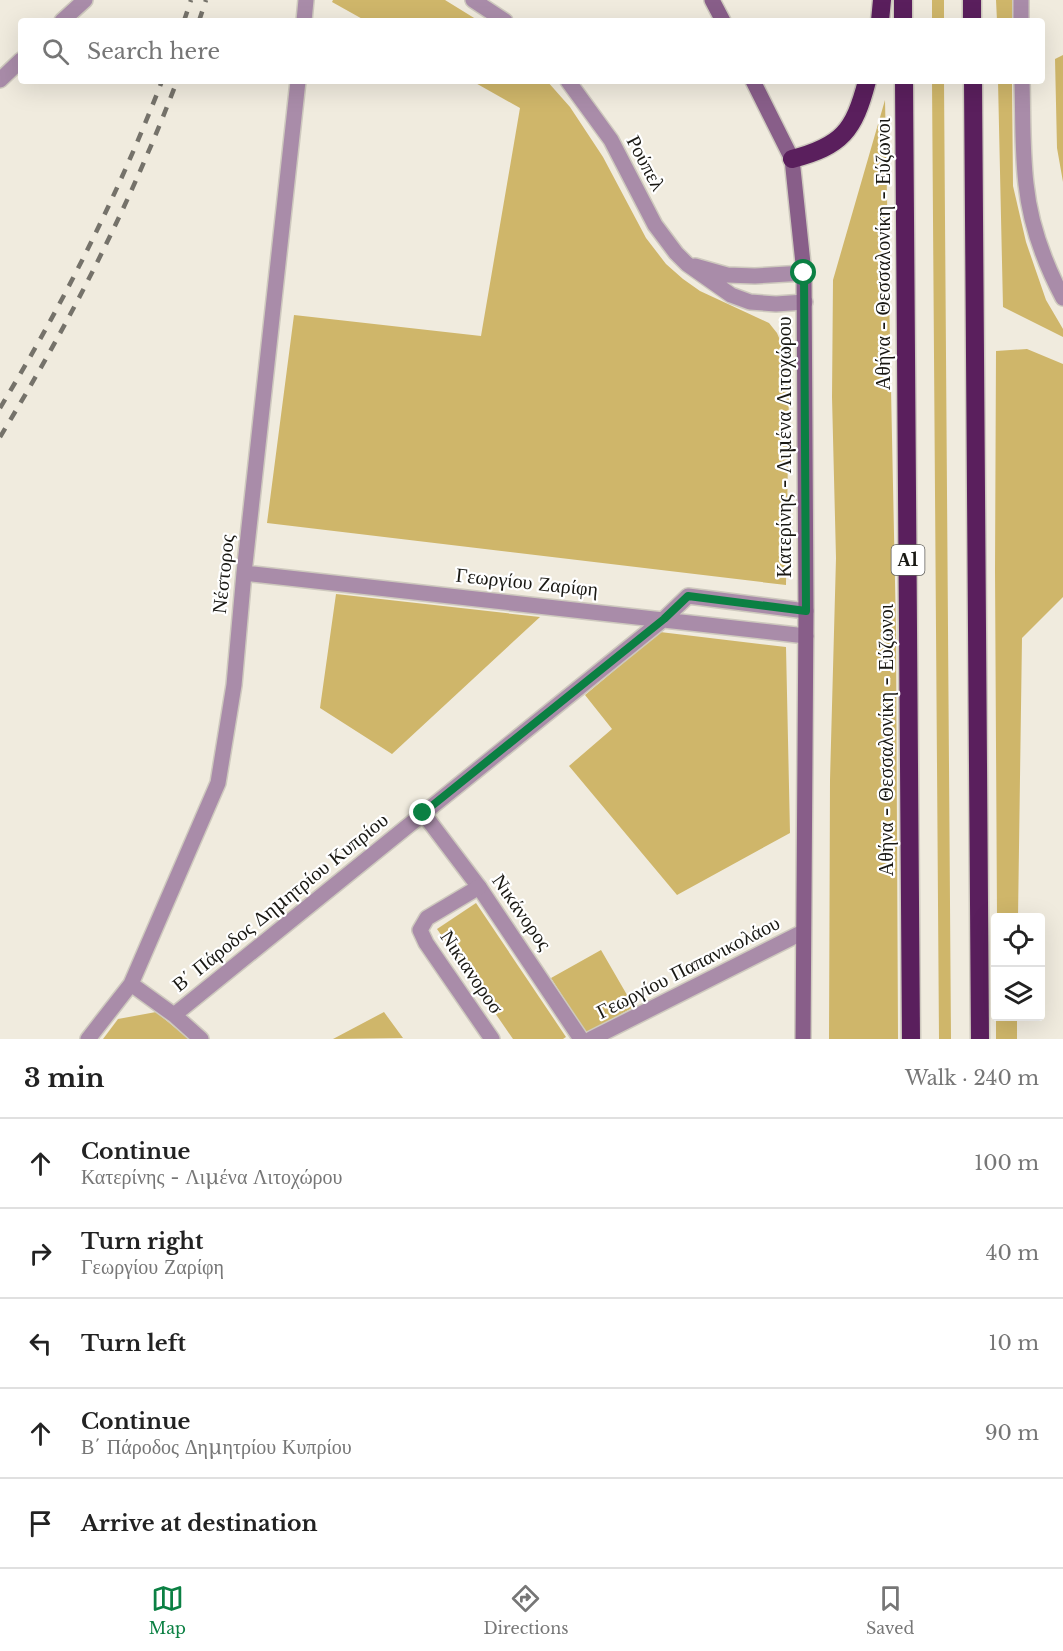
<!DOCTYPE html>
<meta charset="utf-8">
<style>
:root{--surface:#fff;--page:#f2f2f2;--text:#222;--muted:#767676;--line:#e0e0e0;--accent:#0b8043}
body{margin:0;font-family:"Libre Baskerville",serif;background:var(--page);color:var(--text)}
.controls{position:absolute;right:18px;bottom:18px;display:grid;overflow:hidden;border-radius:6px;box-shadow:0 6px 24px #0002}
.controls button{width:54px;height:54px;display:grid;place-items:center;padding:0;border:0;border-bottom:2px solid var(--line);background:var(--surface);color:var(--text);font:30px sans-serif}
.stop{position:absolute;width:18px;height:18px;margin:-14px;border:4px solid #0b8043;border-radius:50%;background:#fff}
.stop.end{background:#0b8043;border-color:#fff;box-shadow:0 2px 6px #0008}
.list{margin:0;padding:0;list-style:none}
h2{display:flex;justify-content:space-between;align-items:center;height:78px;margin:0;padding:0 24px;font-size:26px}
h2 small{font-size:20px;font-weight:400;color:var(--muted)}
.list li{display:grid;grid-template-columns:39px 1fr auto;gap:18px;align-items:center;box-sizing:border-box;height:90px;padding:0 24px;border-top:2px solid var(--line)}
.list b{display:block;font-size:22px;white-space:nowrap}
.list p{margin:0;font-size:20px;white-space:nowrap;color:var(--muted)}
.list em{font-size:20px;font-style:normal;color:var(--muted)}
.icon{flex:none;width:33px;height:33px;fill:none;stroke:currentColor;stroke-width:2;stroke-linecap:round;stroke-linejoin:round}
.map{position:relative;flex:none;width:1063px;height:1039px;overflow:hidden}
.search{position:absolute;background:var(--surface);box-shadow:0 6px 24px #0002;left:18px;right:18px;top:18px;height:66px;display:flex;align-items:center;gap:15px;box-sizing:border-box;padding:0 21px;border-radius:6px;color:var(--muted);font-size:22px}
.sheet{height:528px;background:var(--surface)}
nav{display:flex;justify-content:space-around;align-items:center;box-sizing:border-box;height:84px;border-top:2px solid var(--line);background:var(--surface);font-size:16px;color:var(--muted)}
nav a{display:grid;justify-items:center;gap:3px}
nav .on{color:var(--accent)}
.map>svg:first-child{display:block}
</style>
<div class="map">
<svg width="1063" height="1039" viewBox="0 0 1063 1039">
<rect width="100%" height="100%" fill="#f0ebde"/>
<path fill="#cfb66a" d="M333,0h112l34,21h-113l-34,-19z
M932,0h12v21h-12z
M996,0h16v21h-15z
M1063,55v127l-6,-34 -2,-89z
M472,81h75l23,26 33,50 43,81 20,26 17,15 17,12 69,32 8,10 9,21 3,35 -3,196 -519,-62 27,-208 187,21 39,-228z
M932,81h12l7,958h-12z
M998,81h14l1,105 13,56 20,58 17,29v8l-60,-30z
M885,100l11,530 2,409h-69l1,-259 6,-222 -4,-161 1,-117z
M1027,349l36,15v233l-41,41 -4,279h-21l-2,-347 1,-219z
M336,594l204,23 -148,137 -72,-46z
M660,632l126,15 4,186 -113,62 -108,-129 43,-37 -27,-34z
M476,903l90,134 -3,2h-50l-76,-110z
M601,950l33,57 -48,26 -35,-55z
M156,1012l33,27h-86l15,-20z
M384,1012l19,26 -70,1z
M996,1017h21v22h-21z"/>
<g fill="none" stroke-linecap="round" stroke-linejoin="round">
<g stroke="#cec9be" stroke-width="18">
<path id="pedestrian" d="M423,813l56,74 102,152"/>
</g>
<g stroke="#cec9be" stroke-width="18">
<path id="minor" d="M62,21l23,-21
M304,21l2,-21
M0,80l21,-20
M244,573l562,63
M479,887l-52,31 -7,12 6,13 66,96
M131,984l43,31 27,24
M174,1015l490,-396 24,-23 118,15
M88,1039l43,-55 87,-201 16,-98 10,-112 54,-492
M591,1039l212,-107"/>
</g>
<g stroke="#cec9be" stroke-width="18">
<path id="tertiary" d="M473,0l32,21
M1021,0v21
M568,81l43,59 44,85 21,28 11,11 44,31 19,7 26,2 29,-2
M1022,81c1,34 0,69 4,103 4,39 19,80 37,114
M695,266l32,9 28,1 49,-3"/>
</g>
<g stroke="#cec9be" stroke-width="18">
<path id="secondary" d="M712,0l11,21
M753,81l39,78 12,114 2,338 -3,428"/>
</g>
<g stroke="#cec9be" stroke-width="21">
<path id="motorway" d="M903,0v21
M972,0v21
M880,21l2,-21
M904,81l7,958
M973,81l7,958
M792,159c50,-13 62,-28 75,-78"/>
</g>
<use href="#pedestrian" stroke="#a98ca9" stroke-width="15"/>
<use href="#minor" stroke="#a98ca9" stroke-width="15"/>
<use href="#tertiary" stroke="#a98ca9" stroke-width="15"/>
<use href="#secondary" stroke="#885e89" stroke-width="15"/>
<use href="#motorway" stroke="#5a1f5d" stroke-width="18"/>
<path stroke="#75726a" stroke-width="4.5" stroke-dasharray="10 10" stroke-linecap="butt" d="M184,21l7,-21
M199,21l7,-21
M0,408c63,-104 118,-213 162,-327
M0,437c70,-115 129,-230 177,-356"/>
</g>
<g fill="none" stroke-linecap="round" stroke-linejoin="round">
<path stroke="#0b8043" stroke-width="8" d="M423,813l241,-194 24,-23 118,15 -2,-338"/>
</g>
<g text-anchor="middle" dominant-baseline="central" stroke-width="4.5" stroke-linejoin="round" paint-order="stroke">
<rect fill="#fff" stroke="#5e5d5a" stroke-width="1.5" x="891.5" y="545" width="33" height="30" rx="4.5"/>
<g font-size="18" font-weight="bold" fill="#191813">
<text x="908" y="560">Α1</text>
</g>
<g font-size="20" fill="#191813" stroke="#fff">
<text transform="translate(646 163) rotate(62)">Ρούπελ</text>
<text transform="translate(883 254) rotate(-90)">Αθήνα - Θεσσαλονίκη - Εύζωνοι</text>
<text transform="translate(784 447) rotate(-90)">Κατερίνης - Λιμένα Λιτοχώρου</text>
<text transform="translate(223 574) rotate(-84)">Νέστορος</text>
<text transform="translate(527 582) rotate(6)">Γεωργίου Ζαρίφη</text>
<text transform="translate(886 740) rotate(-90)">Αθήνα - Θεσσαλονίκη - Εύζωνοι</text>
<text transform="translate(280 902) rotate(-39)">Β΄ Πάροδος Δημητρίου Κυπρίου</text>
<text transform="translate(522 912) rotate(55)">Νικάνορος</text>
<text transform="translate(688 967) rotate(-27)">Γεωργίου Παπανικολάου</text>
<text transform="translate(472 972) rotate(56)">Νικιανοροσ</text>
</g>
</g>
</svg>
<div class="controls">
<button><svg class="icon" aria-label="locate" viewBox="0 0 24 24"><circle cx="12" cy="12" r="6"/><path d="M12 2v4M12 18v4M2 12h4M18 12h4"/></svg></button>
<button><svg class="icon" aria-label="layers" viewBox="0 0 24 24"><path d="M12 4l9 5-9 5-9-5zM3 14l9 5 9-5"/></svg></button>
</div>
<div class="stop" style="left:804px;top:273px"></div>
<div class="stop end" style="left:423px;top:813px"></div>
<div class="search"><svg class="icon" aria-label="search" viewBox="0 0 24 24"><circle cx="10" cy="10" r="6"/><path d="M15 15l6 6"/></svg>Search here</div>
</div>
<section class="sheet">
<h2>3 min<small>Walk · 240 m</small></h2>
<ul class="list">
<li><svg class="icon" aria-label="ahead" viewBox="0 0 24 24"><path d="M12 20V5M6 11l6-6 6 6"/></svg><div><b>Continue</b><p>Κατερίνης - Λιμένα Λιτοχώρου</p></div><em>100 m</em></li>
<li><svg class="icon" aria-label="right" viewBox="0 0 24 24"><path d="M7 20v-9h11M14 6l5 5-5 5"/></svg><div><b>Turn right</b><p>Γεωργίου Ζαρίφη</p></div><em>40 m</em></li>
<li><svg class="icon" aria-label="left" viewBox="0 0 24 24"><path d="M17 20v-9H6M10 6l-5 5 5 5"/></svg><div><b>Turn left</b></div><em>10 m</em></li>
<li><svg class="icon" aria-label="ahead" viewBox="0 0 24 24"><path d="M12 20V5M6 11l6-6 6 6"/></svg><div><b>Continue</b><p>Β΄ Πάροδος Δημητρίου Κυπρίου</p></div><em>90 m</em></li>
<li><svg class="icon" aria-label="arrive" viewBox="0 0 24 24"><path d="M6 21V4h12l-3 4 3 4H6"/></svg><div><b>Arrive at destination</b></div></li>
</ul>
</section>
<nav>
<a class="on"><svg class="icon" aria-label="map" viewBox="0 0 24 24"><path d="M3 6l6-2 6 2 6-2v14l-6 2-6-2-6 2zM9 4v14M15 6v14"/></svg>Map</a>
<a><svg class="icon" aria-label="directions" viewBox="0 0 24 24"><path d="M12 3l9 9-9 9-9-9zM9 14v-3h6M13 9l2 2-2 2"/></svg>Directions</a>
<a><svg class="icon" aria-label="saved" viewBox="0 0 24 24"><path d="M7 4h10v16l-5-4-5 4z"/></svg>Saved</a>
</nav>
